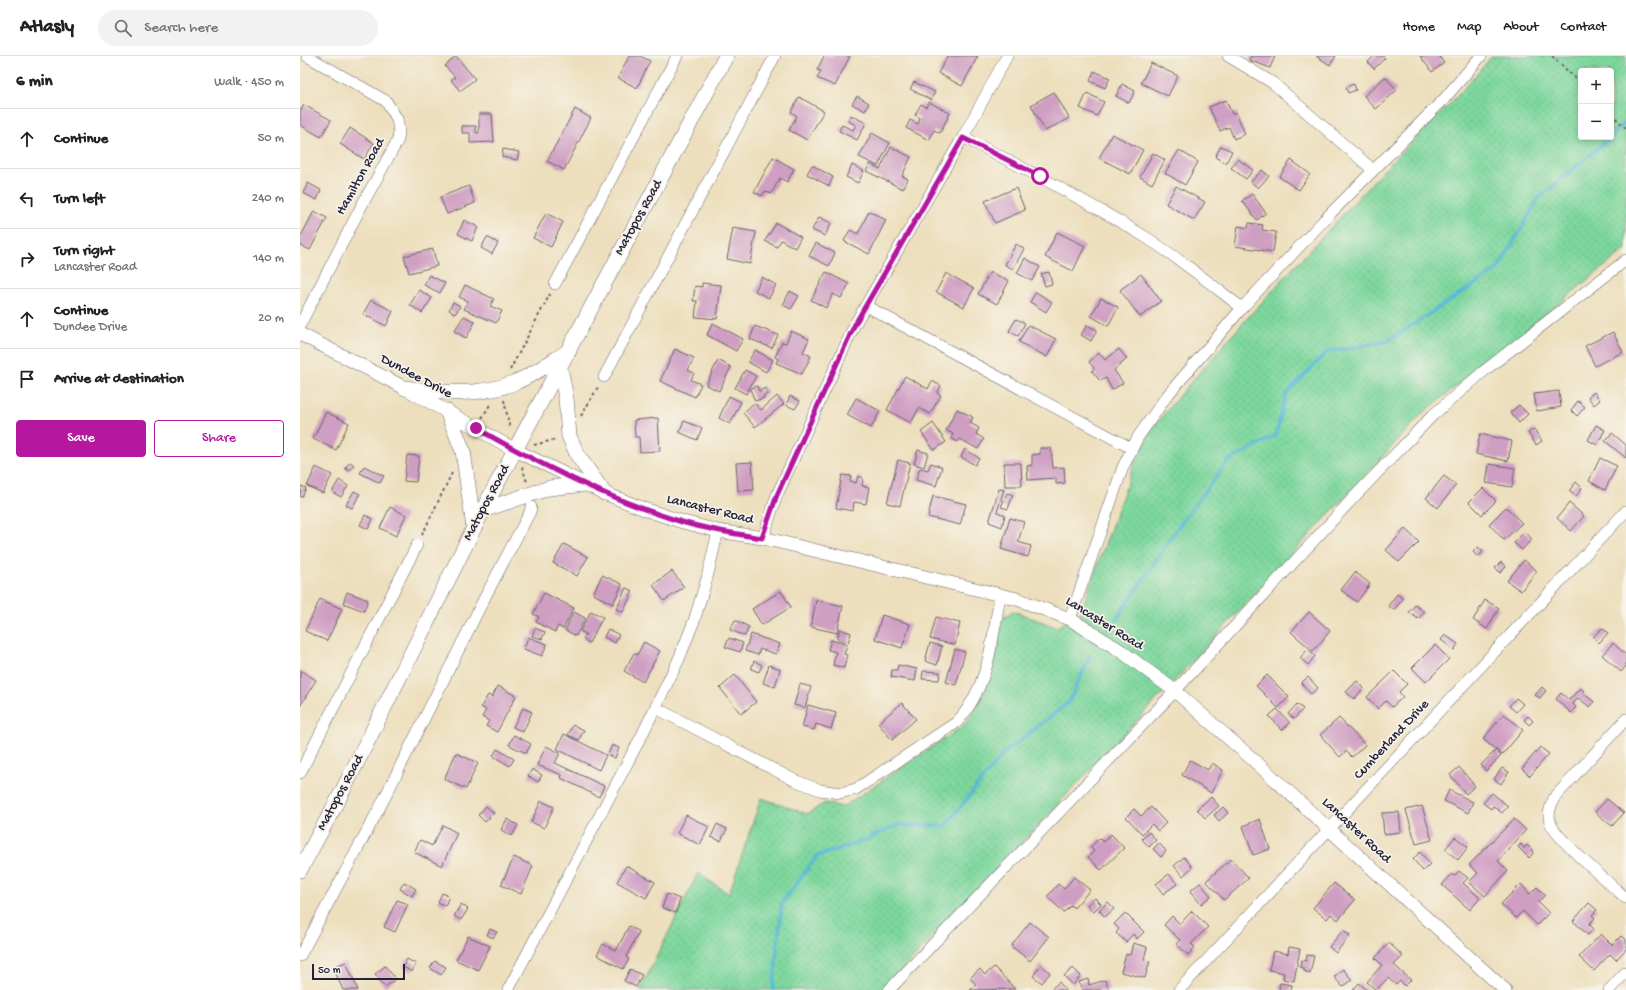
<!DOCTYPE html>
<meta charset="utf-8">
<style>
:root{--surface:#fff;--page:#f2f2f2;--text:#202124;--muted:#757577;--line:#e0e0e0;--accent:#b5179e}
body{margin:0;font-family:"Gochi Hand",sans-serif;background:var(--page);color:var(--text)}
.controls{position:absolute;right:12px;top:12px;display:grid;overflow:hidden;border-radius:4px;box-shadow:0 2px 6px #0003}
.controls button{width:36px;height:36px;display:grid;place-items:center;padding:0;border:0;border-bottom:1px solid var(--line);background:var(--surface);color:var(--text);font:20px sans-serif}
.scale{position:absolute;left:12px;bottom:10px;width:93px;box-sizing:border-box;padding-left:4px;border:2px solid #22223b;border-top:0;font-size:11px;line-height:14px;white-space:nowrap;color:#22223b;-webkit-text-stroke:3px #f7f3e8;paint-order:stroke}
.stop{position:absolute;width:12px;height:12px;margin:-9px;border:3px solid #b5179e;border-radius:50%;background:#fff}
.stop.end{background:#b5179e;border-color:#fff;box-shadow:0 1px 4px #0008}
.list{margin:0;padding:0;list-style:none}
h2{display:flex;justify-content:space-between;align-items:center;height:52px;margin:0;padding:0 16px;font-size:17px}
h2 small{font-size:13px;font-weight:400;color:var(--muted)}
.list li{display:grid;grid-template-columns:26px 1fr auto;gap:12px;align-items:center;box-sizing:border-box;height:60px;padding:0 16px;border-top:1px solid var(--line)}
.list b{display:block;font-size:15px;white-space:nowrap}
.list p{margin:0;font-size:13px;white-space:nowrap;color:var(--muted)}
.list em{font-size:13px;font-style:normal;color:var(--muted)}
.actions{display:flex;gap:8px;padding:12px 16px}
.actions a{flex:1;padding:9px 0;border:1px solid var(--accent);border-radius:4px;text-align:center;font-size:14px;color:var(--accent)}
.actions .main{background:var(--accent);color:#fff}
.icon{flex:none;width:22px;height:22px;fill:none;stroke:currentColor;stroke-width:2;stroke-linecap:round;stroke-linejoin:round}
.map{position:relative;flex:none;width:1326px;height:934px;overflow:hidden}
header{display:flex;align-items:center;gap:24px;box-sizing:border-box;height:56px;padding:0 20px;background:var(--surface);border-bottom:1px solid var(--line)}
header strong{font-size:19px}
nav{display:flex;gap:22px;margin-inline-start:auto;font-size:14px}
.search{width:280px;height:36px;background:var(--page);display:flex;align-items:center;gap:10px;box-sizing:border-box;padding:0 14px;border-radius:22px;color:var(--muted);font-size:15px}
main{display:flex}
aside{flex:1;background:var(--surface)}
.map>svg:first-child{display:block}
</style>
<header>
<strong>Atlasly</strong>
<div class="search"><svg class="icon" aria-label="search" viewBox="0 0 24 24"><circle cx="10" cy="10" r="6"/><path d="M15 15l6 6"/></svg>Search here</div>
<nav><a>Home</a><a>Map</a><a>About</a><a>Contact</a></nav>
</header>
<main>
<aside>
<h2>6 min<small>Walk · 450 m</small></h2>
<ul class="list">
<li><svg class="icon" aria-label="ahead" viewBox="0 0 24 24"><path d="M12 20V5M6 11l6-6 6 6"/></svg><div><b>Continue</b></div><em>50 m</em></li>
<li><svg class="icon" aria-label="left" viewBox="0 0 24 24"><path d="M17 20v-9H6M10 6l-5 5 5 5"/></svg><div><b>Turn left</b></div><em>240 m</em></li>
<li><svg class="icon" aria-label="right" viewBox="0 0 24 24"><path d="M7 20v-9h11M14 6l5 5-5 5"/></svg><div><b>Turn right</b><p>Lancaster Road</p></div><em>140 m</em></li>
<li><svg class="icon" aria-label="ahead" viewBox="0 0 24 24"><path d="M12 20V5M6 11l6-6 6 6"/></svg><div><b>Continue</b><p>Dundee Drive</p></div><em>20 m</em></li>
<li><svg class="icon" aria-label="arrive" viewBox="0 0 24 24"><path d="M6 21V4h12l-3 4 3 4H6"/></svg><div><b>Arrive at destination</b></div></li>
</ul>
<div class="actions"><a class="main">Save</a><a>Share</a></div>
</aside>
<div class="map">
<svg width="1326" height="934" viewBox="0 0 1326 934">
<defs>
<pattern id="grass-dots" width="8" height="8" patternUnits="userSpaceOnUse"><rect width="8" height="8" fill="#7dd79d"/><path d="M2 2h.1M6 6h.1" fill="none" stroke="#6cb888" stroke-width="1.8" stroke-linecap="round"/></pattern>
</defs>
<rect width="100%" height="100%" fill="#f7f3e8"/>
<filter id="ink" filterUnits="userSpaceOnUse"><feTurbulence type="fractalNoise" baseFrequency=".025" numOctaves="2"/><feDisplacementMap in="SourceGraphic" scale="8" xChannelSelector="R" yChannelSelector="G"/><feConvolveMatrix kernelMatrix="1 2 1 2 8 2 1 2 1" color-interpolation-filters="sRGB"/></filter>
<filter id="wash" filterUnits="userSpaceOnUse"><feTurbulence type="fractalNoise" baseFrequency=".012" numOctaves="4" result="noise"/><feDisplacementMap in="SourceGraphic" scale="16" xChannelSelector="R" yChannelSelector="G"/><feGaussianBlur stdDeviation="0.9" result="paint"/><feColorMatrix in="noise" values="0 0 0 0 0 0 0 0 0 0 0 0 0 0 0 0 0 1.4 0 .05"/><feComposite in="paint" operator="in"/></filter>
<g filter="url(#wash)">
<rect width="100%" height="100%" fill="#eddfbd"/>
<path fill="url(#grass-dots)" stroke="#507c6c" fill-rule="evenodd" d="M1192,0h134v193l-204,165 -248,267 -291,309h-243l58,-117 31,21 32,-96 46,16 18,-11 18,4 120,-81c27,-31 32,-69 40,-108l10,-7 43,16 23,-11 56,-154 17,-33 31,-38 68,-77 129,-140 72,-72zM1281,15h30v66h-30z"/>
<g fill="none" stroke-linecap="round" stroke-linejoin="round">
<path stroke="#58b7d6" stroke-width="3.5" d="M809,574l72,-107 47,-62 48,-26 10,-41 41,-42 61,-11 110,-72 40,-70 67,-57 21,-20
M473,934l9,-87 35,-47 46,-15 34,-16 48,1 59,-73 65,-51 21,-46"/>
</g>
<g id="blocks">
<path fill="#cf9ec3" d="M156,0l19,23 -15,12 -9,-11 4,-3 -10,-11z
M329,0h11l10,5 -13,27 -19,-10z
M524,0h26l-15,30 -18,-8 4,-7 -4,-1z
M648,0h30l-16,30 -24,-13z
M951,0h24l-5,12 -21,-8z
M1016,0h20l-6,9z
M1074,0h9l2,2 -11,11 -6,-7z
M1120,0h19l5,7 -12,9z
M851,7l27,13 -10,20 -27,-13z
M794,15l16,7 -5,10 -15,-7z
M1085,21l12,13 -21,19 -12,-13z
M614,26l21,10 -4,8 -21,-11z
M822,28l13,7 -6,12 -13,-7z
M1054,28l2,6 -8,3 -2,-6z
M754,36l15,26 -24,13 -14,-26z
M787,37l17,9 -7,14 -17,-8z
M557,40l12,7 -4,8 -13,-7z
M499,41l25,14 -17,29 -18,-10 8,-14 -6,-4z
M926,44l6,14 4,-2 9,22 -11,5 -5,-12 -9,4 -11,-24z
M629,46l21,11 -10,20 -6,-3 -5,10 -23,-12 4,-8 8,4 2,-6 -5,-3 6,-11 5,3z
M4,49l27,15 -10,17 -21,-12v-14z
M275,53l16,9 -27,52 -17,-9z
M179,58h13l2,28 -24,1v-10h-8v-7h14v7h3z
M551,59l15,8 -9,17 -18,-9 3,-6 11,5 3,-5 -8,-4z
M50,72l24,15 -10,16 -24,-15z
M572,77l18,10 -12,23 -19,-9z
M812,78l31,16 -13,24 -31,-16z
M921,90l11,5 -6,12 -11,-6z
M591,91l20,10 -9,19 6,3 -5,10 -37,-18 4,-7 10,5z
M203,93l16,3 -2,8 -15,-3z
M879,94l19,12 -13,23 -20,-12z
M853,97l12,7 -13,24 -12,-7z
M473,101l21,12 -7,13 -7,-4 -9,16 -6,-3 -3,5 -8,-4z
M938,103l15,11 -7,9 -15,-11z
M991,104l19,14 -11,16 -20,-13z
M512,109l21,12 -4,9 -22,-12z
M552,109l12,6 -6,12 -12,-6z
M962,114l7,6 -11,12 -7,-6z
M8,127l13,7 -4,10 -14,-7z
M169,130l6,17 -28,11 -7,-17z
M876,130l29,16 -11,18 -28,-16z
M716,132l9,22 -30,13 -10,-22z
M952,138l14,19 -9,7 -15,-19z
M14,155l13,7 -17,32 -10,-5v-7z
M569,155l17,9 -17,34 -25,-13 6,-11 8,4z
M246,157l17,9 -12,25 -18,-9z
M519,161l12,6 -6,13 -13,-6z
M164,164l14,7 -6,14 -14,-7z
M476,167l25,14 -6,11 -14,-8 -4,7 -12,-6z
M949,167l14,2 -1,5 14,2 -3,20 -38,-6 3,-20 10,2z
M433,172l23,4 -6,32 -23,-5z
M757,176l28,14 -12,25 -28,-14z
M187,181l11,6 -6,11 -11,-6z
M516,187l19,10 -6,13 -20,-10z
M716,188l8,5 -11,20 -8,-4z
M133,193l4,17 -28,7 -5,-17z
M725,202l15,9 -8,14 -15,-8z
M526,216l23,12 -8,14 -8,-4 -7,14 -15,-8z
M690,216l19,9 -12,23 -19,-10z
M749,216l3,12 -7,2 -4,-12z
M646,217l28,15 -10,19 -28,-15z
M841,218l20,27 -21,16 -20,-27z
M129,219l16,8 -5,10 -16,-8z
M462,221l14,8 -7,13 -14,-7z
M402,227l19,2 -4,34 -22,-2 2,-16h-4l2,-15 7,1z
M165,229l29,14 -4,7 12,5 -6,12 -32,-14 4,-8 -9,-4z
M119,234l13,8 -10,15 -12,-8z
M490,235l9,5 -8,13 -8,-4z
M736,236l16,10 -6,10 -16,-10z
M801,242l17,9 -10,19 -17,-10z
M71,244l22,11 -7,15 -23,-12z
M153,246l7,4 -5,8 -6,-4z
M164,260l11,6 -9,16 -12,-7z
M716,263l9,4 -7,13 -9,-5z
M413,267l30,16 -7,12 -29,-16z
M728,269l28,14 -9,18 -28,-15z
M787,269l10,5 -6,11 -10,-6z
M455,270l23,9 -6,13 -22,-9z
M491,275l18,8 -6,13 8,4 -9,18 -26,-11 2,-4 -3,-2 7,-15 4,1z
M1313,276l10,20 -28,14 -10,-20z
M375,293l19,9 -6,12 6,3 -3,7 10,4 -6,13 -35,-16z
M819,293l8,10 -13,11 9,13 -11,7 -6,-12 -6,3 -8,-10 2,-3 -5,-6 10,-9 6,7z
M455,294l18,10 -7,12 -18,-10z
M418,304l13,7 -12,24 -13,-6z
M445,314l11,6 -10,18 -11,-6z
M605,320l23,13 4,-8 9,5 -4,7 4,2 -11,19 -11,-6 -8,15 -24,-13z
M457,330l2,5 7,-3 2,6 -5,2 1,2 -9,3 -5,-12z
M1259,335l2,16 -24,4 -3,-17z
M1294,336l6,8 -6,5 -6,-8z
M429,340l12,6 -11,22 -11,-6z
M477,340l7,8 -29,23 -12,-14 11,-10 7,7z
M490,340l10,5 -5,8 -9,-4z
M556,342l24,13 -9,17 -24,-13z
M1278,345l7,6 -8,9 -6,-6z
M1219,349l9,9 -9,9 -9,-10z
M657,353l16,8 -3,6 9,5 -3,6 8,5 -6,10 -18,-10 -2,3 -7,-4 2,-4 -7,-4z
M26,356l23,11 -13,27 -23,-11z
M358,362l2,33 -20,1 -1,-15h-4l-1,-17z
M384,365l18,7 -5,12 -18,-8z
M633,367l13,19 -12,8 -13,-18z
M1296,369l9,5 -8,15 -9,-5z
M1234,373l8,12 -6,4 -8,-12z
M1312,377l14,12v13l-21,-17z
M1180,378l32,7 -4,20 -32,-7z
M740,392h11l2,20 11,-1 1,16 -9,1v-6l-28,2 -1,-14 5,-1v-10l8,-1z
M665,393l14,9 -4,7 -14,-8z
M618,394l10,3 -4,14 -10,-3z
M107,399l12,1 -3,26 -12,-1z
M1300,402l17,8 -12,24 -16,-9z
M598,404l12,3 -10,43 -13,-3z
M50,406l4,3 -5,6 -4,-3z
M452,406l2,28 -16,1 -2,-28z
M631,407l11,4 -6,19 -20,-6 4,-12 8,2z
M704,407h17l1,23h-17z
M1189,408l26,4 -3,19 -26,-4z
M64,410l20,10 -4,7 -20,-10z
M16,411l16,8 -9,18 -16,-7z
M542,419l9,1 -1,5 6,2 2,-7 5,2 -1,8 7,1 -3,17 -12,-2 -1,9 -17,-3z
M1144,420l12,9 -18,23 -12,-10z
M39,424l9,6 -7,11 -9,-5z
M1276,426l6,6 -6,8 -7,-5z
M1,430l5,2 -4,9 -2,-1z
M1183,432l13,13 -14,14 -13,-13z
M699,433l5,1 -7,22 8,3 -3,12 -13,-5z
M54,435l6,3 -8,14 -6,-3z
M707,437l6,2 -5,14 -7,-2z
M633,440l33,8 -6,21 -32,-8z
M1269,447l15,13 -13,15 -14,-13z
M90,451l16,8 -10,21 -16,-8z
M1206,451l16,16 -18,17 -15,-16z
M65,459l8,4 -5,10 -8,-4z
M710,462l14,4 -6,20 13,4 -3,11 -27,-8z
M1105,473l14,13 -20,20 -13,-12z
M1224,476l8,7 -10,11 -8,-7z
M264,488l24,13 -11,19 -24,-13z
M1178,491l5,5 -5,5 -5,-5z
M1224,504l13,11 -16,20 -14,-10z
M1201,506l5,5 -6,6 -5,-5z
M372,515l12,16 -20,14 -11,-16z
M1055,516l15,12 -13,18 -16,-12z
M302,519l20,9 -9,20 -20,-10z
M326,532l7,3 -10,21 -7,-3z
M481,535l10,16 -29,18 -10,-16z
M47,536l21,8 -4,11 -21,-8z
M244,537l30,15 -11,21 -5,-3 -3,6 -19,-10 3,-5 -6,-3z
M1097,538l6,5 -9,11 -6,-4z
M20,543l22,10 -15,32 -22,-10z
M516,544l27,6 -6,27 -26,-6z
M1185,544l14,8 -12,21 -14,-9z
M1115,549l9,7 -6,7 -9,-7z
M291,555l12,6 -14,26 -6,-4 3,-5 -6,-3z
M274,556l11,6 -9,18 -11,-6z
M1009,556l21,19 -17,20 -22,-19z
M582,559l28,9 -8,24 -27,-9z
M636,561l24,6 -5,22 -25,-6z
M435,564l14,7 -4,9 -15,-6z
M235,572l10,4 -3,7 -10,-3z
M1302,572l6,5 -9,10 -6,-6z
M308,573l11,6 -4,8 -11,-6z
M540,573l11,4 -3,10 -11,-4z
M451,578l29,10 -4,10 -16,-5 -2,6 -13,-4z
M1145,579l13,9 -4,6 -13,-10z
M228,581l19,7 -5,12 -18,-7z
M429,582l14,5 -3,9 -15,-5z
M531,584l16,5 -3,9 3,1 -3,13 -11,-3 3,-13 -8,-2z
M344,586l16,9 -17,31 -19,-11 10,-18 3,2z
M630,587l12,3 -5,19 -12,-4z
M1313,587l13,12v11l-5,6 -19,-17z
M1135,589l14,14 -23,23 -14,-14z
M655,593l10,3 -9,33 -10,-3z
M1008,593l7,7 -7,9 -8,-7z
M454,605l8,4 -3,7 -8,-3z
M469,609l11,4 -5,18 -12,-4z
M598,609l19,4 -2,12 -24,-4 1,-7h5z
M0,614l16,10 -16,26z
M623,615l17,1 -1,8 -17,-1z
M1094,615l13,13 -8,8 4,5 -11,10 -6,-6 -8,8 -11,-12z
M435,619l21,27 -15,12 -21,-26z
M967,619l22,22 -11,11 -22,-22z
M1008,621l10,11 -7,6 -10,-11z
M1057,625l7,7 -10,11 -8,-7z
M500,628l11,3 -6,21 -11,-3z
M198,630l18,10 -19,36 -11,-6 3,-5 -7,-4 4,-7 -5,-3 7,-12 4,2z
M1242,631l4,4 -6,7 -5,-3z
M1280,632l4,3 -1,2 11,9 -4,5 -12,-9 -5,6 3,3 -5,6 -15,-14 5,-6 8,7z
M1216,642l7,6 -7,8 -7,-6z
M602,647l14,16 -24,21 -14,-17z
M997,648l6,5 -9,10 -6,-5z
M508,649l28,8 -5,16 -15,-5 -2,6 -12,-3z
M223,652l9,4 -9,20 -10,-5z
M977,653l13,14 -8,7 -13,-14z
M1204,658l19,16 -21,25 -19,-16z
M1228,660l5,5 -4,4 -5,-5z
M1039,662l26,27 -13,12 -6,-6 -6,6 -20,-22z
M273,669l11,5 -5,10 -11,-5z
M264,678l42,21 -7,15 -42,-21z
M214,679l17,9 -5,9 -17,-8z
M312,689l7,3 -4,10 -7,-3z
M246,690l14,7 -5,10 49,23 -5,11 -38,-19 1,-3 -25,-10z
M1240,691l9,7 -19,22 -8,-7z
M197,693l17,10 -4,7 -17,-10z
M1196,694l5,6 -15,15 -5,-6z
M156,697l22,10 -12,26 -22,-10z
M890,704l18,10 4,-7 11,7 -12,23 -29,-18z
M1159,711l16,19 -9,8 -16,-19z
M1202,712l7,4 -8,12 -7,-5z
M232,713l10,6 -4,7 -10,-6z
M1149,734l24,12 -5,11 -24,-12z
M1192,737l16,13 -6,7 -9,-7 -2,3 -8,-6z
M911,741l8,9 -14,12 -8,-9z
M1307,743l17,14 -12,13 -17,-14z
M241,745l13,6 -10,21 -13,-6z
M186,750l8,7 -9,9 -7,-7z
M1122,750l10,34 -16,4 -10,-34z
M851,751l15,16 -8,8 -6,-7 -10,10 -16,-17 8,-8 7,7z
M923,751l5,6 -9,8 -5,-6z
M1099,756l2,20 -17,2 -2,-21z
M386,759l23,12 -9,18 -23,-12z
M207,763l11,6 -6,11 -11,-6z
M960,763l10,30 -17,6 -10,-29z
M1214,763l12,11 -28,31 10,10 -23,25 -16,-14 9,-9 -9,-8z
M417,768l10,5 -6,12 -10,-4z
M143,769l14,8 -15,33 -28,-14 6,-12 12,6z
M849,776l7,8 -7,7 -7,-8z
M811,778l13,14 -23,22 -13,-13 6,-6 -4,-4 10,-9 3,4z
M1155,781l13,10 -10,13 -13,-11z
M859,787l7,8 -5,6 -8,-8z
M1221,788l3,4 3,-3 7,7 -5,6 -11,-11z
M1120,796l10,12 -7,7 -10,-12z
M214,801l19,9 -12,28 -20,-9z
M884,801l8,10 -9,9 -9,-10z
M931,803l18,19 -25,22 -18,-19z
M326,810l29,16 -9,16 -29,-16z
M1159,815l9,7 -5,5 17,15 -10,12 -28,-25 10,-11 2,2z
M869,818l8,10 -14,10 -7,-10z
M774,821l16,13 -16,18 -3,-3 -7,7 -17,-15 11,-13 6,5z
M104,826l12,7 -4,7 -12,-7z
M900,827l11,13 -10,8 -11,-13z
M1034,827l21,17 -17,20 -7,-6 -4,5 -14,-11z
M1221,828l9,10 7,-7 8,8 -7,7 11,11 -12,12 -14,-14 -7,7 -15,-14z
M142,837l7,3 -4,10 -7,-4z
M367,838l13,5 -4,14 -14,-5z
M795,842l6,6 -8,8 -6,-7z
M97,844l11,4 -13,28 -11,-5z
M808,846l6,7 -9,8 -6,-7z
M1289,847l8,7 -5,5 3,3 -6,6 5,5 -6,6 -15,-14z
M161,848l7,5 -7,11 -7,-4z
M892,855l16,16 -17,17 4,3 -7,8 -12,-11 4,-4 -16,-15 8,-9 8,8z
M825,857l19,19 -7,7 -4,-5 -7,8 -10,-9 3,-4 -5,-5z
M730,866l19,15 -19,24 -19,-15z
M329,870l10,6 -13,25 3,2 -6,10 -26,-14 6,-11 13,7z
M190,873l7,3 -4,6 -6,-3z
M1043,874l7,5 -14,18 -7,-6z
M1301,878l11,11 9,-9 5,4v9l-10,11 -6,-6 -16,17 -15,-14z
M168,880l22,10 -12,24 -22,-10z
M833,887l14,4 -3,13 6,1 -5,17 -24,-6 5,-18 4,1z
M1089,887l14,13 -9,9 17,15 -6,6 -5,-5 -4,4 -8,-7 -12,12 -9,-8 15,-17 -7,-7z
M989,891l11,2 -6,32 -11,-2 1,-6 -15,-3 4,-19 15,3z
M1007,899l7,1 -4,17 -6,-2v-3l-4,-1 2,-7 4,1z
M107,903l9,5 -4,8 -9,-5z
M135,905l11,6 -5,8 -11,-7z
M46,906l12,28h-15l-10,-23z
M741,909l9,8 -8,10 -9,-7z
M85,910l11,13 -11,8 -10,-13z
M694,911l21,22 -45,1 6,-5 -6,-7 10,-9 5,6z
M773,912l8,8 -8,9 -9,-9z
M330,913l12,6 -6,12 -12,-6z
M1043,913l9,11 -9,7 -9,-10z
M788,923l1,6 16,-5 4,10h-27l-3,-8z
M759,926l7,8h-16z
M980,927l12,2 -1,5h-12z
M1059,927l8,7h-14z"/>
</g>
</g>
<g filter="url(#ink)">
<use href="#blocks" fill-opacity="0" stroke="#696468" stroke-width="1"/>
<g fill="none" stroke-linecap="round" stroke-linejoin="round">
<g stroke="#696468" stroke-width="12">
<path id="minor" d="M928,0l45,27 100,87
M663,81c63,32 124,64 184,101 33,21 64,46 95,70
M255,228l122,-228
M566,250l265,142
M0,269l62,-120 36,-65 1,-9 -2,-12 -11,-18 -79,-45
M304,321l171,-321
M463,482l14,-43 78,-171 108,-187 44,-81
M770,563l53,-152 15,-30 28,-40 76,-89 83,-89 120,-121 36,-42
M356,652l138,72 26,10 20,3 16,-4 101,-67c32,-35 35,-82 43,-126
M1326,663l-72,79c-3,8 -7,16 -4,24 4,15 61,63 76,76
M0,717l117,-228
M0,900l82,-153 103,-206 45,-85 1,-5
M208,934l134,-255 37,-76 15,-38 13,-43 11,-47
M589,934l286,-299 180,-195 78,-81 51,-44 142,-111
M879,934l447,-479
M1309,934l17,-18"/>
</g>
<g stroke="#696468" stroke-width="14">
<path id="tertiary" d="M0,278l105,54 110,62 89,43 40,16 39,13 35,9 45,7 254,61 53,20 51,32 54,40 83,73 247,226"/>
</g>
<g stroke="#696468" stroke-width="16">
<path id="secondary" d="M260,312l6,30 3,38 9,20 26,37
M105,332c36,5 76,9 111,-6 19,-8 35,-20 53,-31
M147,355l16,40 11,77
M183,454l66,-22 37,-4
M0,814l40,-74 146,-292 240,-448"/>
</g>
<path stroke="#696468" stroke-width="2" stroke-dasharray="3 3" stroke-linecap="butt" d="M1252,0l29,28
M1311,58l15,14
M210,314l40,-76
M204,344l6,29
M281,360l17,-29
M182,362l9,-15
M234,389l23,-6
M222,411l5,15
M122,479l30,-62"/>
<use href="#minor" stroke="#fff" stroke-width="11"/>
<use href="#tertiary" stroke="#fff" stroke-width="13"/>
<use href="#secondary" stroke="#fff" stroke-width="15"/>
</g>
</g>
<g fill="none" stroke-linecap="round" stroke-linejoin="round" filter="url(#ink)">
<path stroke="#b5179e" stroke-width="5" d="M176,372c65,37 134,72 206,94 27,8 54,12 80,16l15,-43 78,-171 108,-186 77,38"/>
</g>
<g text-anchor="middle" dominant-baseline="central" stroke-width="3.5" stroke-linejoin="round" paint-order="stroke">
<g font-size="14" fill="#22223b" stroke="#f7f3e8">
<text transform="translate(61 121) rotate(-61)">Hamilton Road</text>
<text transform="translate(339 162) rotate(-61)">Matopos Road</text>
<text transform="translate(116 321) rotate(28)">Dundee Drive</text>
<text transform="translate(187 447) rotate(-62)">Matopos Road</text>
<text transform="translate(410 454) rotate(14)">Lancaster Road</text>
<text transform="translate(804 568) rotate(32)">Lancaster Road</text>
<text transform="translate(1092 684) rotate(-47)">Cumberland Drive</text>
<text transform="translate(41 737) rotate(-62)">Matopos Road</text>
<text transform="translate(1056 775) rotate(43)">Lancaster Road</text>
</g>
</g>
</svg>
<div class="controls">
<button>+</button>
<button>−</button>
</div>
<div class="scale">50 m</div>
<div class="stop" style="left:740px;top:120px"></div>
<div class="stop end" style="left:176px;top:372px"></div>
</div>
</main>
